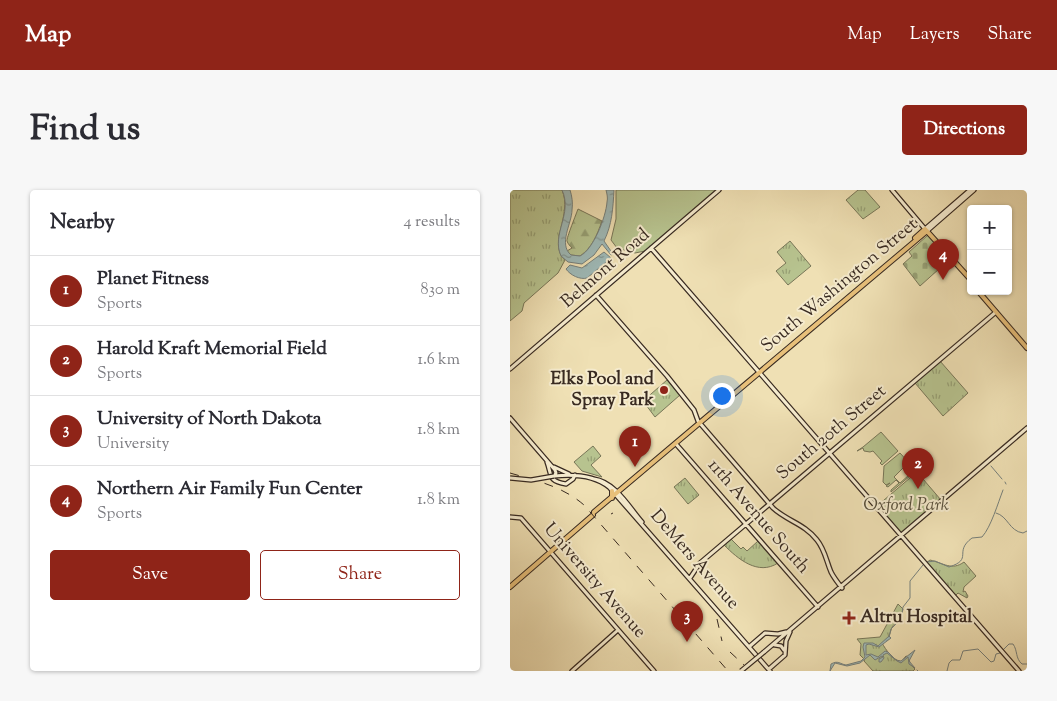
<!DOCTYPE html>
<meta charset="utf-8">
<style>
:root{--surface:#fff;--page:#f7f7f7;--text:#2b2b33;--muted:#7c7c81;--line:#e1e1e2;--accent:#8f2418}
body{margin:0;font-family:"Sorts Mill Goudy",serif;background:var(--page);color:var(--text)}
.controls{position:absolute;right:15px;top:15px;display:grid;overflow:hidden;border-radius:5px;box-shadow:0 1px 4px #0004}
.controls button{width:45px;height:45px;display:grid;place-items:center;padding:0;border:0;border-bottom:1px solid var(--line);background:var(--surface);color:var(--text);font:25px sans-serif}
.you{position:absolute;left:211px;top:205px;width:18px;height:18px;margin:-12px;border:4px solid #fff;border-radius:50%;background:#1a73e8;box-shadow:0 0 0 8px #1a73e833}
.badge{display:grid;place-items:center;width:32px;height:32px;border-radius:50%;background:var(--accent);color:#fff;font-size:16px;font-weight:700}
.pin{position:absolute;translate:-50% -41px;filter:drop-shadow(0 1px 2px #0008)}
.pin::after{content:'';position:absolute;top:26px;width:18px;height:15px;background:inherit;clip-path:polygon(0 0,100% 0,50% 100%)}
.list{margin:0;padding:0;list-style:none}
h2{display:flex;justify-content:space-between;align-items:center;height:65px;margin:0;padding:0 20px;font-size:21px}
h2 small{font-size:16px;font-weight:400;color:var(--muted)}
.list li{display:grid;grid-template-columns:32px 1fr auto;gap:15px;align-items:center;box-sizing:border-box;height:70px;padding:0 20px;border-top:1px solid var(--line)}
.list b{display:block;font-size:19px;white-space:nowrap}
.list p{margin:0;font-size:16px;white-space:nowrap;color:var(--muted)}
.list em{font-size:16px;font-style:normal;color:var(--muted)}
.actions{display:flex;gap:10px;padding:15px 20px}
.actions a{flex:1;padding:11px 0;border:1px solid var(--accent);border-radius:5px;text-align:center;font-size:18px;color:var(--accent)}
.actions .main{background:var(--accent);color:#fff}
.map{position:relative;flex:none;width:517px;height:481px;overflow:hidden;border-radius:5px}
header{display:flex;align-items:center;gap:30px;box-sizing:border-box;height:70px;padding:0 25px;background:var(--accent);color:#fff}
header strong{font-size:24px}
nav{display:flex;gap:28px;margin-inline-start:auto;font-size:18px}
.intro{display:flex;align-items:center;justify-content:space-between;box-sizing:border-box;height:120px;padding:0 30px}
h1{margin:0;font-size:35px}
.button{padding:12px 22px;border-radius:5px;background:var(--accent);color:#fff;font-size:18px;font-weight:700}
main{display:flex;gap:30px;padding:0 30px}
aside{flex:1;background:var(--surface);border-radius:5px;box-shadow:0 1px 4px #0004}
.map>svg:first-child{display:block}
</style>
<header>
<strong>Map</strong>
<nav><a>Map</a><a>Layers</a><a>Share</a></nav>
</header>
<div class="intro"><h1>Find us</h1><a class="button">Directions</a></div>
<main>
<aside>
<h2>Nearby<small>4 results</small></h2>
<ul class="list">
<li><span class="badge">1</span><div><b>Planet Fitness</b><p>Sports</p></div><em>830 m</em></li>
<li><span class="badge">2</span><div><b>Harold Kraft Memorial Field</b><p>Sports</p></div><em>1.6 km</em></li>
<li><span class="badge">3</span><div><b>University of North Dakota</b><p>University</p></div><em>1.8 km</em></li>
<li><span class="badge">4</span><div><b>Northern Air Family Fun Center</b><p>Sports</p></div><em>1.8 km</em></li>
</ul>
<div class="actions"><a class="main">Save</a><a>Share</a></div>
</aside>
<div class="map">
<svg width="517" height="481" viewBox="0 0 517 481">
<defs>
<pattern id="forest-firs" width="22" height="20" patternUnits="userSpaceOnUse" patternTransform="scale(1.25)"><rect width="22" height="20" fill="#b7c38f"/><path d="M5 1l3.5 6h-7zM16 11l3.5 6h-7z" fill="#969f74"/></pattern>
<pattern id="cemetery-stones" width="16" height="16" patternUnits="userSpaceOnUse" patternTransform="scale(1.25)"><rect width="16" height="16" fill="#b7c38f"/><path d="M2 7V4a2 2 0 0 1 4 0v3zM10 15v-3a2 2 0 0 1 4 0v3z" fill="#969f74"/></pattern>
<pattern id="park-tufts" width="24" height="20" patternUnits="userSpaceOnUse" patternTransform="scale(1.25)"><rect width="24" height="20" fill="#b7c38f"/><path d="M3 7l-1-3M5 7V3M7 7l1-3M15 17l-1-3M17 17v-4M19 17l1-3" fill="none" stroke="#969f74"/></pattern>
<pattern id="water-ripples" width="26" height="14" patternUnits="userSpaceOnUse" patternTransform="scale(1.25)"><rect width="26" height="14" fill="#9fbab8"/><path d="M2 4q2-2 4 0t4 0M15 11q2-2 4 0t4 0" fill="none" stroke="#839795"/></pattern>
</defs>
<rect width="100%" height="100%" fill="#efe0b4"/>
<filter id="stains"><feTurbulence type="fractalNoise" baseFrequency=".004" numOctaves="4"/><feColorMatrix values="0 0 0 0 .2 0 0 0 0 .09 0 0 0 0 .02 0 0 0 .5 -.17"/></filter>
<radialGradient id="worn" r=".72"><stop offset=".6" stop-color="#630" stop-opacity="0"/><stop offset="1" stop-color="#630" stop-opacity=".3"/></radialGradient>
<path fill="#b7c38f" stroke="#787658" d="M106,0h102l-73,61 -10,2 -18,-5 -6,-8 5,-21z
M371,242l17,19 -16,14 -2,-2 2,-2 -9,-10 -3,1 -6,-1 -1,-3 -6,3 6,-4z
M390,263l10,11h-3l-13,13 6,6 9,-8 1,1 -19,16v-2l8,-7 -3,-3 -8,7 -2,-1 4,-3 -4,2 -3,-3 1,-16z"/>
<path fill="url(#forest-firs)" stroke="#787658" d="M68,19l24,12c-5,14 -10,27 -22,35l-9,-1 -4,-4 5,-3c-2,-2 -4,-4 -5,-7 -1,-2 10,-29 11,-32z"/>
<path fill="url(#cemetery-stones)" stroke="#787658" d="M418,45l21,25 -29,26 -17,-22 9,-8 -3,-4z"/>
<path fill="url(#park-tufts)" stroke="#787658" d="M0,0h52c11,25 -15,53 3,70l-7,13 -34,30 -2,8 -12,10z
M348,0h7l15,17 -17,12 -17,-19z
M280,51l21,25 -23,19 -12,-14 10,-8 -9,-11z
M430,171l28,32 -25,23 -28,-33z
M157,190l13,15 -25,22 -12,-16z
M83,256l8,10 -10,9 11,12 -20,-6 -8,-9z
M407,282l24,28 -40,33 -24,-27z
M175,288l14,17 -11,9 -14,-17z
M221,349l10,10 2,-2 4,4 11,-10 20,22c-20,13 -40,-4 -54,-18z
M420,370c13,3 22,11 34,2l12,14 -12,11 -1,5 2,-1 3,5 -1,2 -9,-5 -3,3 -29,-33z
M388,414l5,5c-3,15 -10,13 -12,21 -2,7 -2,8 -9,13 4,7 10,16 19,19l5,-6 3,1 1,7 5,5 -2,2h-40l-9,-10 1,-3 -1,1 -4,-4 1,-11 -4,-5 23,-2z"/>
<path fill="url(#water-ripples)" stroke="#76807c" d="M52,0h8c2,6 3,13 2,20 0,13 -14,34 -1,45l9,1c13,-6 26,-39 27,-54 1,-4 0,-8 -1,-12h8c-1,18 -2,35 -10,51l9,13 -2,1 -9,-11 -8,11 -12,9 -14,-2 -7,-6c-10,-22 12,-42 1,-66z
M94,62l7,6 -24,20c-7,2 -17,-3 -21,-9l4,-4 12,3z
M379,446l2,2 -12,9 -10,-3 -3,1v10l5,-1 7,3 7,-6 3,1 8,8 5,1 14,-11 -6,11 6,7 -6,-4 -1,-7 -7,6 -4,-2 -10,-8 -4,2 1,3 -3,4h-2v-3l4,-2 -1,-1 -7,4 -5,-5 -10,8 -13,3 -12,-3 -5,8 1,-7c7,-4 9,0 15,1l15,-4 4,-4 -2,-10 1,-4h9l5,3z"/>
<g fill="none" stroke-linecap="round" stroke-linejoin="round">
<path stroke="#76807c" stroke-width="1" d="M481,276l11,13
M495,292l1,2
M486,323c12,3 13,18 27,20l4,-2
M417,372l8,-1 14,6c25,-8 4,-15 23,-29l10,-1c9,-10 16,-34 21,-47
M379,447l2,-8 10,-10 2,-12 7,-9v-17l13,-16
M493,460l6,-6h4c5,7 2,14 9,20h5
M407,480l1,1
M437,481l2,-8 3,-3h8l3,-9 15,-2 13,13 3,-1 2,-7 4,-1"/>
<g stroke="#382a21" stroke-width="5.5">
<path id="secondary" d="M382,0l33,39
M415,39l45,-39
M417,41l47,-41
M141,58l368,423
M86,105l71,81 27,34 4,11 75,87c14,13 32,16 44,32 8,10 9,20 14,32 3,6 7,11 11,16
M0,179l209,-179
M0,228l45,52 1,3 -2,3c18,-2 40,-1 55,11l161,184
M166,254l142,163
M37,272c5,14 1,19 19,22l7,-5 2,-4
M44,277l15,7
M84,289c21,3 35,28 48,43
M0,327l11,1 133,153
M180,388l10,-15 296,-251
M265,455l6,1 3,4
M240,456l15,-13 13,1 8,-2
M254,462l263,-224
M259,479l16,-14 1,-14 4,-9
M62,481l46,-41"/>
</g>
<g stroke="#382a21" stroke-width="6">
<path id="primary" d="M405,48l10,-9 46,51
M468,101l49,57
M102,308v-7
M84,322l333,-281
M0,397l83,-72"/>
</g>
<use href="#secondary" stroke="#f5ebce" stroke-width="3"/>
<use href="#primary" stroke="#e8c07a" stroke-width="4"/>
<path stroke="#382a21" stroke-width="1" stroke-dasharray="9 9" stroke-linecap="butt" d="M0,283c27,8 52,13 74,32l144,166
M101,324l2,-1
M207,429l5,22
M220,462l14,13"/>
<g stroke="#382a21" stroke-width="5.5" stroke-linecap="butt">
<path id="secondary-bridge" d="M0,288l21,2 23,-4
M231,481l23,-19"/>
</g>
<use href="#secondary-bridge" stroke="#f5ebce" stroke-width="3"/>
</g>
<g fill="#8f2418" stroke="#f5ebce" stroke-width="2">
<circle cx="154" cy="200" r="5"/>
<path d="M336.5 420.5h5v5h5v5h-5v5h-5v-5h-5v-5h5z"/>
</g>
<g text-anchor="middle" dominant-baseline="central" stroke-width="4" stroke-linejoin="round" paint-order="stroke">
<g font-size="18" fill="#382a21" stroke="#f5ebce">
<text transform="translate(96 79) rotate(-41)">Belmont Road</text>
<text transform="translate(330 96) rotate(-40)">South Washington Street</text>
<text transform="translate(322 243) rotate(-40)">South 20th Street</text>
<text transform="translate(248 327) rotate(49)">11th Avenue South</text>
<text transform="translate(184 370) rotate(49)">DeMers Avenue</text>
<text transform="translate(84 391) rotate(49)">University Avenue</text>
</g>
<g font-size="18" font-weight="bold" fill="#382a21" stroke="#f5ebce" text-anchor="end">
<text x="144" y="190">Elks Pool and<tspan x="144" dy="21">Spray Park</tspan></text>
<text x="350" y="428" text-anchor="start">Altru Hospital</text>
</g>
<g font-size="18" font-style="italic" fill="#58503c" stroke="#f5ebce">
<text x="396" y="316">Oxford Park</text>
</g>
</g>
<rect width="100%" height="100%" filter="url(#stains)"/>
<rect width="100%" height="100%" fill="url(#worn)"/>
</svg>
<div class="controls">
<button>+</button>
<button>−</button>
</div>
<div class="you"></div>
<div class="pin badge" style="left:125px;top:277px">1</div>
<div class="pin badge" style="left:408px;top:299px">2</div>
<div class="pin badge" style="left:177px;top:452px">3</div>
<div class="pin badge" style="left:433px;top:90px">4</div>
</div>
</main>
